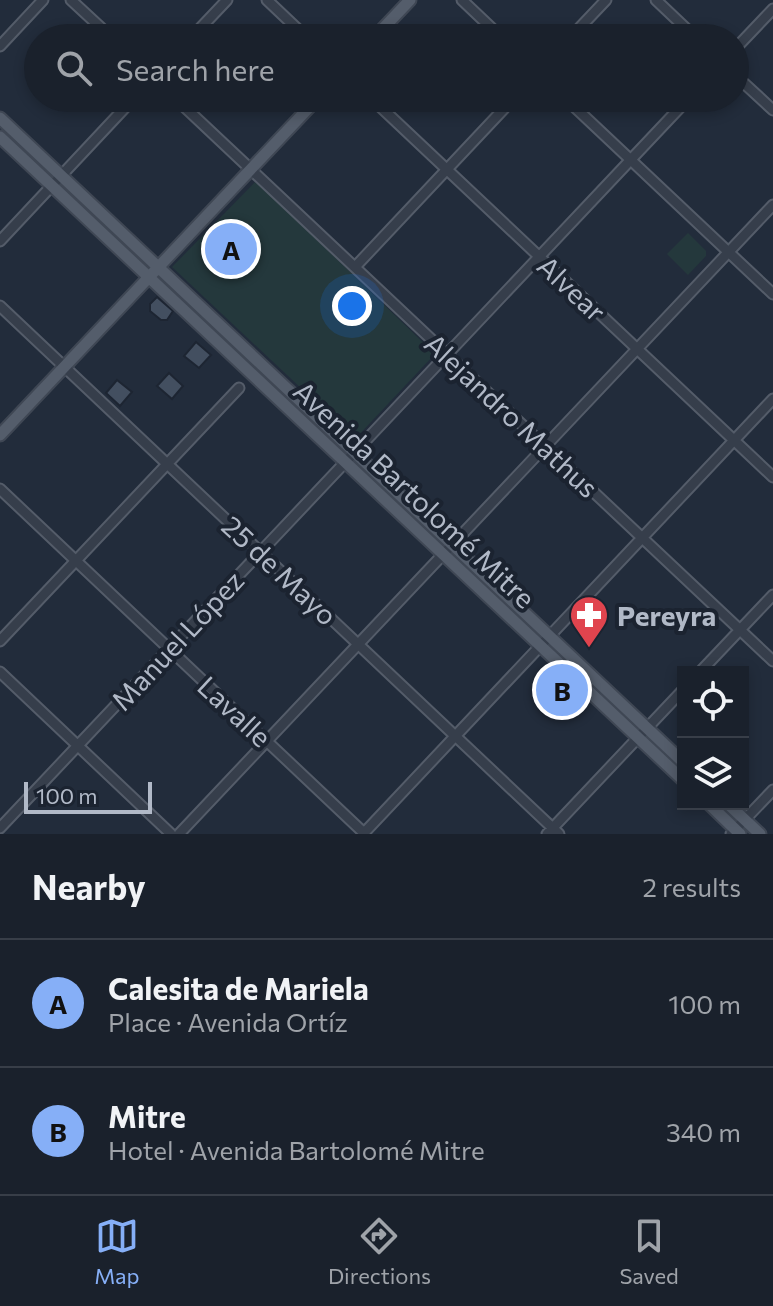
<!DOCTYPE html>
<meta charset="utf-8">
<style>
:root{--surface:#1a212c;--page:#272e38;--text:#f1f3f6;--muted:#9fa3a9;--line:#383e48;--accent:#86aff7}
body{margin:0;font-family:Commissioner,sans-serif;background:var(--page);color:var(--text)}
.controls{position:absolute;right:24px;bottom:24px;display:grid;overflow:hidden;border-radius:0px;box-shadow:0 4px 12px #0003}
.controls button{width:72px;height:72px;display:grid;place-items:center;padding:0;border:0;border-bottom:2px solid var(--line);background:var(--surface);color:var(--text);font:40px sans-serif}
.scale{position:absolute;left:24px;bottom:20px;width:128px;box-sizing:border-box;padding-left:8px;border:4px solid #b1b9c7;border-top:0;font-size:22px;line-height:28px;white-space:nowrap;color:#b1b9c7;-webkit-text-stroke:6px #1b2330;paint-order:stroke}
.you{position:absolute;left:352px;top:306px;width:28px;height:28px;margin:-20px;border:6px solid #fff;border-radius:50%;background:#1a73e8;box-shadow:0 0 0 12px #1a73e833}
.badge{display:grid;place-items:center;width:52px;height:52px;border-radius:50%;background:var(--accent);color:#111;font-size:26px;font-weight:700}
.pin{position:absolute;translate:-50% -50%;border:4px solid #fff;box-shadow:0 2px 8px #0006}
.list{margin:0;padding:0;list-style:none}
h2{display:flex;justify-content:space-between;align-items:center;height:104px;margin:0;padding:0 32px;font-size:34px}
h2 small{font-size:26px;font-weight:400;color:var(--muted)}
.list li{display:grid;grid-template-columns:52px 1fr auto;gap:24px;align-items:center;box-sizing:border-box;height:128px;padding:0 32px;border-top:2px solid var(--line)}
.list b{display:block;font-size:30px;white-space:nowrap}
.list p{margin:0;font-size:26px;white-space:nowrap;color:var(--muted)}
.list em{font-size:26px;font-style:normal;color:var(--muted)}
.icon{flex:none;width:44px;height:44px;fill:none;stroke:currentColor;stroke-width:2;stroke-linecap:round;stroke-linejoin:round}
.map{position:relative;flex:none;width:773px;height:834px;overflow:hidden}
.search{position:absolute;background:var(--surface);box-shadow:0 4px 12px #0003;left:24px;right:24px;top:24px;height:88px;display:flex;align-items:center;gap:20px;box-sizing:border-box;padding:0 28px;border-radius:44px;color:var(--muted);font-size:30px}
.sheet{height:360px;background:var(--surface)}
nav{display:flex;justify-content:space-around;align-items:center;box-sizing:border-box;height:112px;border-top:2px solid var(--line);background:var(--surface);font-size:22px;color:var(--muted)}
nav a{display:grid;justify-items:center;gap:4px}
nav .on{color:var(--accent)}
.map>svg:first-child{display:block}
</style>
<div class="map">
<svg width="773" height="834" viewBox="0 0 773 834">
<rect width="100%" height="100%" fill="#222c3b"/>
<path fill="#24383c" d="M256,181l179,173 -80,85 -183,-172z
M688,233l18,18v5l-18,19 -21,-21z"/>
<path fill="#434f60" stroke="#1d2532" stroke-width="2" d="M157,297l16,14 -6,9h-6l-11,-9v-7z
M196,342l15,13 -12,13 -15,-12z
M169,373l14,13 -11,13 -15,-13z
M117,380l15,12 -12,14 -14,-13z"/>
<g fill="none" stroke-linecap="round" stroke-linejoin="round">
<g stroke="#545c69" stroke-width="13">
<path id="minor" d="M71,0l41,38
M267,0l40,38
M462,0l40,38
M656,0l40,38
M191,38l36,-38
M570,38l36,-38
M0,46l43,-46
M735,49l38,-40
M735,75l38,35
M175,98l598,563
M371,98l402,379
M565,98l208,196
M0,241l134,-143
M355,267l159,-169
M0,306l559,528
M0,489l365,345
M0,641l239,-253
M0,672l171,162
M700,672l73,-77
M0,828l689,-730
M179,834l594,-629
M363,834l410,-435
M547,834l136,-144
M731,834l42,-44"/>
</g>
<g stroke="#3f4754" stroke-width="15">
<path id="major" d="M374,38l36,-38
M0,118l683,644
M0,137l683,643
M0,435l318,-337
M709,804l31,30
M728,804l32,30"/>
</g>
<use href="#minor" stroke="#363e4b" stroke-width="9"/>
<use href="#major" stroke="#545d6b" stroke-width="11"/>
</g>
<defs>
<g id="pharmacy-pin" transform="scale(2)"><path d="M0 17L-7.5 6A9.5 9.5 0 1 1 7.5 6Z" fill="#e0444e" stroke="#1b2330"/><path d="M-2-6h4v4h4v4h-4v4h-4v-4h-4v-4h4Z" fill="#fff"/></g>
</defs>
<g fill-rule="evenodd">
<use href="#pharmacy-pin" x="589" y="615"/>
</g>
<g text-anchor="middle" dominant-baseline="central" stroke-width="8" stroke-linejoin="round" paint-order="stroke">
<g font-size="28" fill="#b1b9c7" stroke="#1b2330">
<text transform="translate(572 288) rotate(43)">Alvear</text>
<text transform="translate(512 415) rotate(43)">Alejandro Mathus</text>
<text transform="translate(415 494) rotate(43)">Avenida Bartolomé Mitre</text>
<text transform="translate(280 570) rotate(43)">25 de Mayo</text>
<text transform="translate(177 640) rotate(-47)">Manuel López</text>
<text transform="translate(235 711) rotate(43)">Lavalle</text>
</g>
<g font-size="28" font-weight="bold" fill="#b1b9c7" stroke="#1b2330" text-anchor="start">
<text x="617" y="615">Pereyra</text>
</g>
</g>
</svg>
<div class="controls">
<button><svg class="icon" aria-label="locate" viewBox="0 0 24 24"><circle cx="12" cy="12" r="6"/><path d="M12 2v4M12 18v4M2 12h4M18 12h4"/></svg></button>
<button><svg class="icon" aria-label="layers" viewBox="0 0 24 24"><path d="M12 4l9 5-9 5-9-5zM3 14l9 5 9-5"/></svg></button>
</div>
<div class="scale">100 m</div>
<div class="you"></div>
<div class="pin badge" style="left:231px;top:249px">A</div>
<div class="pin badge" style="left:562px;top:690px">B</div>
<div class="search"><svg class="icon" aria-label="search" viewBox="0 0 24 24"><circle cx="10" cy="10" r="6"/><path d="M15 15l6 6"/></svg>Search here</div>
</div>
<section class="sheet">
<h2>Nearby<small>2 results</small></h2>
<ul class="list">
<li><span class="badge">A</span><div><b>Calesita de Mariela</b><p>Place · Avenida Ortíz</p></div><em>100 m</em></li>
<li><span class="badge">B</span><div><b>Mitre</b><p>Hotel · Avenida Bartolomé Mitre</p></div><em>340 m</em></li>
</ul>
</section>
<nav>
<a class="on"><svg class="icon" aria-label="map" viewBox="0 0 24 24"><path d="M3 6l6-2 6 2 6-2v14l-6 2-6-2-6 2zM9 4v14M15 6v14"/></svg>Map</a>
<a><svg class="icon" aria-label="directions" viewBox="0 0 24 24"><path d="M12 3l9 9-9 9-9-9zM9 14v-3h6M13 9l2 2-2 2"/></svg>Directions</a>
<a><svg class="icon" aria-label="saved" viewBox="0 0 24 24"><path d="M7 4h10v16l-5-4-5 4z"/></svg>Saved</a>
</nav>
